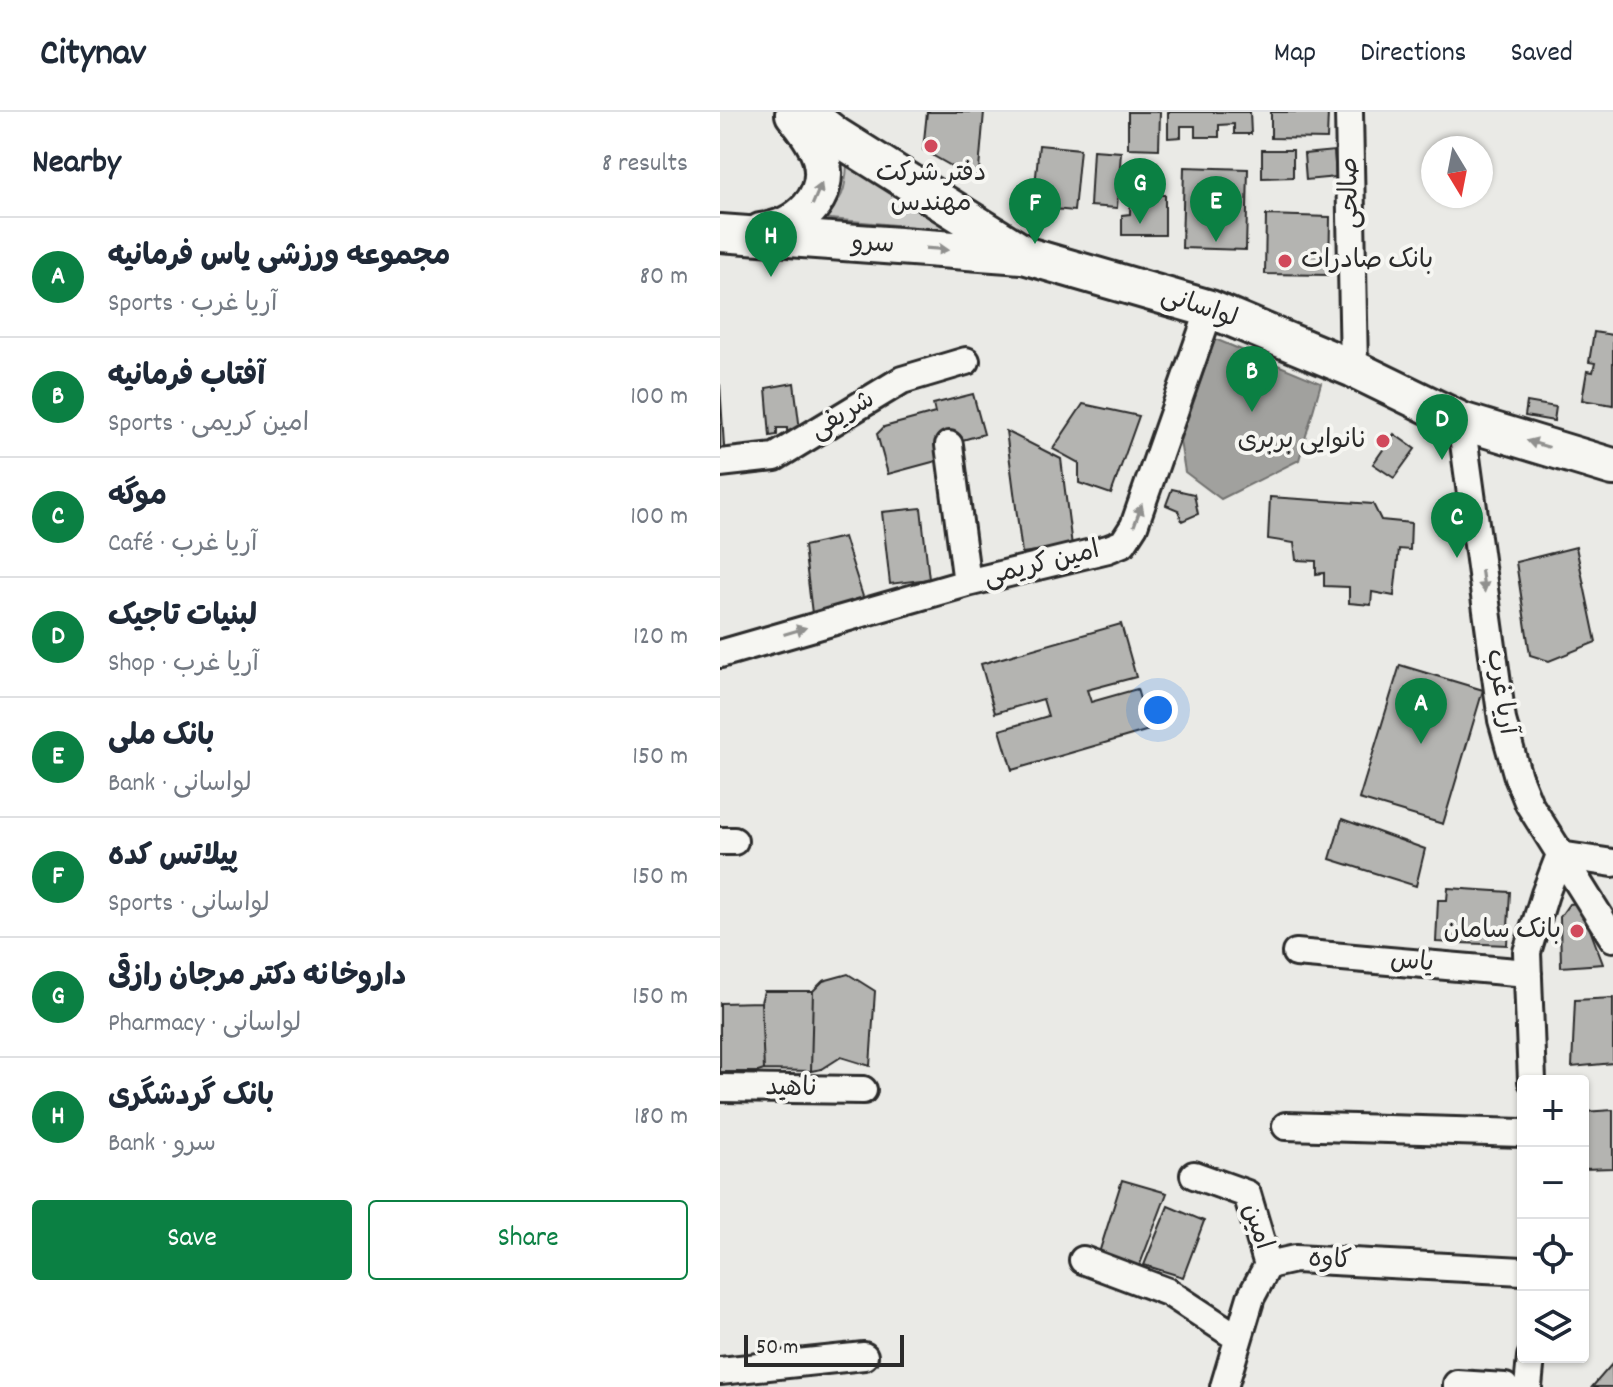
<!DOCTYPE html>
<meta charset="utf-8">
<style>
:root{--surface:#fff;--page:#f2f2f3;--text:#1f2937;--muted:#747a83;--line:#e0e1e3;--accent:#0b8043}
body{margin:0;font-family:Dekko,"Playpen Sans Arabic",sans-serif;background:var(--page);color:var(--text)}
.controls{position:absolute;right:24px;bottom:24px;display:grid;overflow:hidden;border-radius:8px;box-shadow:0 2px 6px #0004}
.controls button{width:72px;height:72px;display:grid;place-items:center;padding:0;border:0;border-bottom:2px solid var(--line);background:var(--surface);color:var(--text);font:40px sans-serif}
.compass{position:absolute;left:701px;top:24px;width:72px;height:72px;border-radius:50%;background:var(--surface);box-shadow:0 2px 6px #0004;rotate:170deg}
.scale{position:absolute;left:24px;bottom:20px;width:160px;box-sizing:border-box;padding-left:8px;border:4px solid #2b2b2b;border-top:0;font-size:22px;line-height:28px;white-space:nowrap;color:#2b2b2b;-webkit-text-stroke:6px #f6f6f2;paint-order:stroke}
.you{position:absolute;left:438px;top:598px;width:28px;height:28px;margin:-20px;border:6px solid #fff;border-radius:50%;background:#1a73e8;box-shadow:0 0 0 12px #1a73e833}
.badge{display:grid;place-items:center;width:52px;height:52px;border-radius:50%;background:var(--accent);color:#fff;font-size:26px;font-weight:700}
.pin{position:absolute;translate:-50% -66px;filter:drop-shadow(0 2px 4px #0008)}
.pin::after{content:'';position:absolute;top:42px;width:28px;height:24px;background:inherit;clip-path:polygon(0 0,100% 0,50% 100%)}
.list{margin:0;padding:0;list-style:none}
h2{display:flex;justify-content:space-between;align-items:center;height:104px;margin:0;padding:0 32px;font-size:34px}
h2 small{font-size:26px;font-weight:400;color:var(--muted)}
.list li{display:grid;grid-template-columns:52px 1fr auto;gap:24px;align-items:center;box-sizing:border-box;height:120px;padding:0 32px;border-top:2px solid var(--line)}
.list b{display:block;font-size:30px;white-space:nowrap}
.list p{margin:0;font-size:26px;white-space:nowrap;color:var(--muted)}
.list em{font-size:26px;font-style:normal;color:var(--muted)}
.actions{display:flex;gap:16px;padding:24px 32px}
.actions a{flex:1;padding:18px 0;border:2px solid var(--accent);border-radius:8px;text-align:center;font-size:28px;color:var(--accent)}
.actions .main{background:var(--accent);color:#fff}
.icon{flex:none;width:44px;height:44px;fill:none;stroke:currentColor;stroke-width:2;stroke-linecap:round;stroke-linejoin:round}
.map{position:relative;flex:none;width:893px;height:1275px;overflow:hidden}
header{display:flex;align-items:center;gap:48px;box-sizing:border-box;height:112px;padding:0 40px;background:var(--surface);border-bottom:2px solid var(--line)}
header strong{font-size:38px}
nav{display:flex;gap:44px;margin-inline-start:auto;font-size:28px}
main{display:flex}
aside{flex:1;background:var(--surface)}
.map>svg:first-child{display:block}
</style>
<header>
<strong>Citynav</strong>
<nav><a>Map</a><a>Directions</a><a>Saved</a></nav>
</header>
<main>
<aside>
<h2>Nearby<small>8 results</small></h2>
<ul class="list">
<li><span class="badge">A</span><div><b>مجموعه ورزشی یاس فرمانیه</b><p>Sports · آریا غرب</p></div><em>80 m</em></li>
<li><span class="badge">B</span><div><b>آفتاب فرمانیه</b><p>Sports · امین کریمی</p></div><em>100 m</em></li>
<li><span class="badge">C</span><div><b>موگه</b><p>Café · آریا غرب</p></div><em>100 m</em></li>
<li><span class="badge">D</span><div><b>لبنیات تاجیک</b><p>Shop · آریا غرب</p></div><em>120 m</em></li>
<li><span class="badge">E</span><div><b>بانک ملی</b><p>Bank · لواسانی</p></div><em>150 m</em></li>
<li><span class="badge">F</span><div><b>پیلاتس کده</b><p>Sports · لواسانی</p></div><em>150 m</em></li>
<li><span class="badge">G</span><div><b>داروخانه دکتر مرجان رازقی</b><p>Pharmacy · لواسانی</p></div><em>150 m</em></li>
<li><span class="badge">H</span><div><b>بانک گردشگری</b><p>Bank · سرو</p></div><em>180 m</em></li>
</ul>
<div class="actions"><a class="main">Save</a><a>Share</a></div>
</aside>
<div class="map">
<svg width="893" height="1275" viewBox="0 0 893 1275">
<rect width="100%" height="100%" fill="#eaeae6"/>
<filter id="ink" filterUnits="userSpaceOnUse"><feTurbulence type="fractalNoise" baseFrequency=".0125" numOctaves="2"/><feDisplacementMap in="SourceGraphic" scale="16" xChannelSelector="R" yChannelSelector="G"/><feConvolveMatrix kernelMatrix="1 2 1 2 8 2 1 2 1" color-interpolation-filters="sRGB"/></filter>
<g filter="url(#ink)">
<path fill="#cacac7" stroke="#7a7a79" stroke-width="2" d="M127,51l144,71 -171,-16c23,-16 26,-28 27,-55z"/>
<path fill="#a1a19e" stroke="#727270" stroke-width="2" d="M495,227l106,44 -22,77 -78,39 -36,-27 -5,-31z"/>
<path fill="#b4b4b1" stroke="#2b2b2b" stroke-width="2" d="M207,0h57l-6,69 -55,-31z
M408,0h32l-1,37 -31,-1z
M448,0h82l1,22h-17v-10l-15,1v12h-24v-11h-14v11l-13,1z
M551,0h57l-1,27 -56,-1z
M319,33l41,4 -6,62 -41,-4z
M373,38l28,2 -4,56 -27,-2z
M542,38h31v27l-31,1z
M614,39l2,26 -30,3 -2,-26z
M411,50h26v33h8v40h-43v-20l8,-1z
M464,55l64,2 -2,81 -64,-2z
M546,103l64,2 -1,58 -64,-1z
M874,220l19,3v70l-31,-5 5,-29 6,1 2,-9 -6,-1z
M74,271l6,47 -13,1v-3h-10v7l-7,1 -4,-48z
M0,272l5,77h-5z
M253,282l11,40 -36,10 3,13 -63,17 -11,-40 7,-7 51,-14 -2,-9z
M807,290l29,5 -2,14 -29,-5z
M363,292l56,12 -28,78 -32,-11v-20l-26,-14z
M286,319l55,28 11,87 -50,7z
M674,322l21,15 -21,29 -21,-14z
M452,377l22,5 4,20 -16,7 -4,-11 -12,-5z
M550,385l103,7 8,16 30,3 -1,27 -11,-1 -5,47 -22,-4 -1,13 -22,-2v-16l-25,-1v-13l-8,1v-13l-20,-1 -2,-17 -26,-4z
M201,396l8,71 -39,5 -8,-72z
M124,425l22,69 -53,16 -9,-76z
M856,435l20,95 -47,19 -19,-6 -14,-93z
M401,512l15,53 -49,13 4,12 46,-13 12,41 -137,40 -12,-40 48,-14 -5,-17 -48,14 -14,-49z
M680,553l83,25 -40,134 -84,-25z
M622,707l83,30 -9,37 -86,-27z
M728,776l62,4 -3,53 -71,-3 2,-42h9z
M860,791l23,61 -42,3 -1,-50 9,-13z
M128,862l27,17 -5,75 -29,-9 -19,12 -11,2 2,-80 10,-10z
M44,879h49l-2,80 -47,-1 -3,-68z
M893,886v65l-41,4 3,-67z
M41,890l3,68 -6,2h-38v-69z
M893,998v58l-30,1v-57z
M402,1068l45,13 -28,74 -40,-14z
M448,1094l36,15 -21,56 -39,-12z
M892,1252l1,23h-21z"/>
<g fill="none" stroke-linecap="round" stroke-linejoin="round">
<g stroke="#2b2b2b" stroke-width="32">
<path id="minor" d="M629,0l5,257
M741,309l41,299 16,57 11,27 84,134
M229,333l18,138
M0,351l55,-6 127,-77 64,-19
M0,542l247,-71 141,-34 15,-6 11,-17 76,-217
M0,729h14
M576,841l232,20
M812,969l-5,-129 18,-58 15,-39 53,8
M0,976l143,2
M566,1014l237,7
M474,1063l53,19 21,71
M363,1148l85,32 70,46
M0,1259l144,-15
M504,1275l27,-90 17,-32 27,-6 228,12
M737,1275v-3l48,3
M808,1275l3,-30"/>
</g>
<g stroke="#2b2b2b" stroke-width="42">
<path id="secondary" d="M85,0l31,24 191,120 183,53 144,60 107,52 152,46
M41,120c37,-4 71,-34 60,-74 -5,-16 -16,-30 -27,-44
M0,121l302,22"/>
</g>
<use href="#minor" stroke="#f6f6f2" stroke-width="26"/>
<use href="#secondary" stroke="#f6f6f2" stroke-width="36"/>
</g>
<defs><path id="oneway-solid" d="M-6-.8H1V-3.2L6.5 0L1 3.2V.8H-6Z" transform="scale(2)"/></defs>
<g fill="#90908e">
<use href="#oneway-solid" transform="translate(97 82) rotate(-67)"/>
<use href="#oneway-solid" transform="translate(217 137) rotate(4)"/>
<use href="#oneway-solid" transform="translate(818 332) rotate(-163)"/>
<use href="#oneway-solid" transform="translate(418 403) rotate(-70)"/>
<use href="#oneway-solid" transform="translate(763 469) rotate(82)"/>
<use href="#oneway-solid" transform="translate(75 519) rotate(-17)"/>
</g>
</g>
<g fill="#d1495b" stroke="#f6f6f2" stroke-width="3">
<circle cx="211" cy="34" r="8"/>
<circle cx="565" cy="149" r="8"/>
<circle cx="663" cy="329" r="8"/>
<circle cx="857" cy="819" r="8"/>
</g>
<g text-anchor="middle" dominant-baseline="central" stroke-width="8" stroke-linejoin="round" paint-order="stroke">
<g font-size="26" fill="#2b2b2b" stroke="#f6f6f2" text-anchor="end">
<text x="211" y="62" text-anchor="middle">دفتر شرکت<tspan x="211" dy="30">مهندس</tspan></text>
<text x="581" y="149" text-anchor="start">بانک صادرات</text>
<text x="647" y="329">نانوایی بربری</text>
<text x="841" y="819">بانک سامان</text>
</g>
<g font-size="26" fill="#2b2b2b" stroke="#f6f6f2">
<text transform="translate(631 81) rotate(-91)">صالحی</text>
<text transform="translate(153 133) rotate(4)">سرو</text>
<text transform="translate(479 196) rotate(19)">لواسانی</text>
<text transform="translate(123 304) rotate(-31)">شریفی</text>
<text transform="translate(322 453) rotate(-14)">امین کریمی</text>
<text transform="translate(780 580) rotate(81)">آریا غرب</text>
<text transform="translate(692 851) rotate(5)">یاس</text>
<text transform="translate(71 977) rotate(1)">ناهید</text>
<text transform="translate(536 1115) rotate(71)">امین</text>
<text transform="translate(610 1149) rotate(3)">کاوه</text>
</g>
</g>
</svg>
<div class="controls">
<button>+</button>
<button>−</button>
<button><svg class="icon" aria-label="locate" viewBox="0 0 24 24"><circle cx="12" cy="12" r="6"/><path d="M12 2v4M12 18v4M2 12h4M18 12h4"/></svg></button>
<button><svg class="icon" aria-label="layers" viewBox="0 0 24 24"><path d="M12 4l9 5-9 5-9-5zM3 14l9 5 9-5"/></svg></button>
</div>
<svg class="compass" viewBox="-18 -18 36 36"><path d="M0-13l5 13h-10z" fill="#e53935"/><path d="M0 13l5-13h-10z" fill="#747a83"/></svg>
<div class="scale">50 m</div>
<div class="you"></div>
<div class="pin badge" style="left:701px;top:632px">A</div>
<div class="pin badge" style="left:532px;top:300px">B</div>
<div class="pin badge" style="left:737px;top:446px">C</div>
<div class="pin badge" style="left:722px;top:348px">D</div>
<div class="pin badge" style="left:496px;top:130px">E</div>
<div class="pin badge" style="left:315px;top:132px">F</div>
<div class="pin badge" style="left:420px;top:112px">G</div>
<div class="pin badge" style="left:51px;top:165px">H</div>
</div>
</main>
